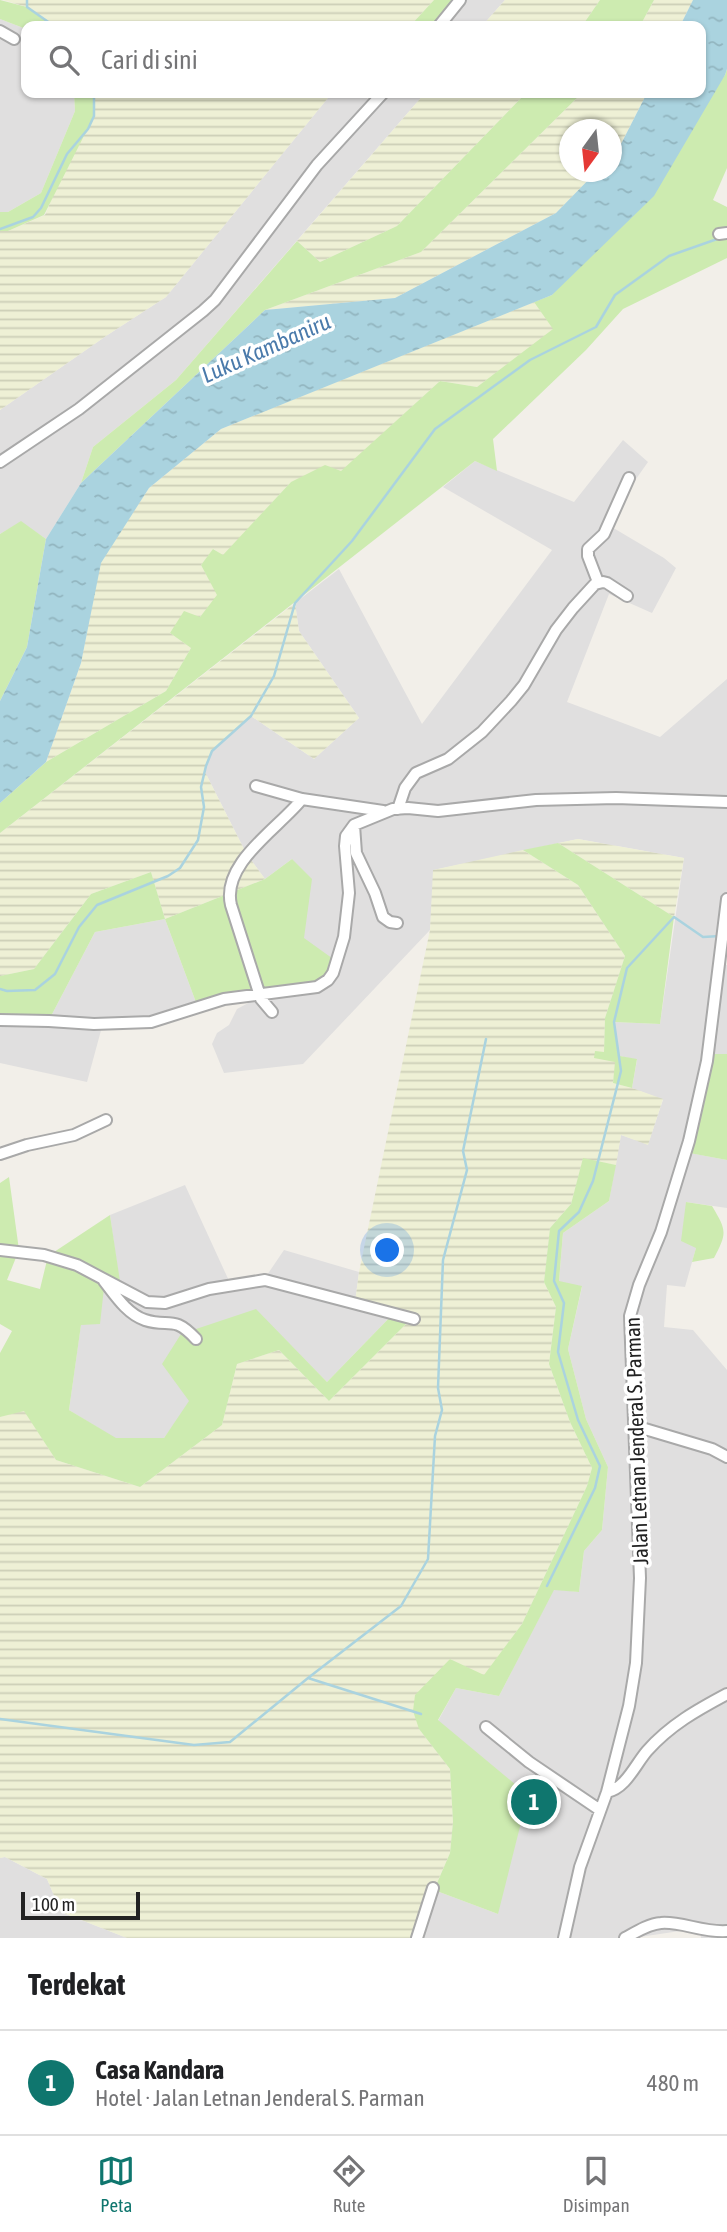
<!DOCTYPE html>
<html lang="id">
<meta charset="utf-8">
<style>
:root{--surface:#fff;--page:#f6f6f6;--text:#202124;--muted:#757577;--line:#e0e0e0;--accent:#0f766e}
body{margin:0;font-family:"Asap Condensed",sans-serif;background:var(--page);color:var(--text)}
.compass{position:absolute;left:559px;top:119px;width:63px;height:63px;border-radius:50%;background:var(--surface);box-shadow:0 2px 5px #0004;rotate:195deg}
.scale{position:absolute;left:21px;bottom:18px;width:119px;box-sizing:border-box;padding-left:7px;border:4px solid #222;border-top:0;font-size:19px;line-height:24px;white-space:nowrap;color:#222;-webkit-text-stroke:5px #fff;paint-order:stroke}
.you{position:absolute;left:388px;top:1251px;width:24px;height:24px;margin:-18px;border:5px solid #fff;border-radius:50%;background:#1a73e8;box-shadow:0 0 0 10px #1a73e833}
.badge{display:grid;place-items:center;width:46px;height:46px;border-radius:50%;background:var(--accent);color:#fff;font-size:23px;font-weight:700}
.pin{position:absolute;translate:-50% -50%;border:4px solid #fff;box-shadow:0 2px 7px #0006}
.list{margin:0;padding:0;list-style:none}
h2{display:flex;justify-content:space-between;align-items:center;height:91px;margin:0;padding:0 28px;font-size:30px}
h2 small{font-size:23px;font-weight:400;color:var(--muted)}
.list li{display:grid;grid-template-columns:46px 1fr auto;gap:21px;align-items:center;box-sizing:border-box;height:105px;padding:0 28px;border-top:2px solid var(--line)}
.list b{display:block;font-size:26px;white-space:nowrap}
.list p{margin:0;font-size:23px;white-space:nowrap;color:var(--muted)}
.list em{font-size:23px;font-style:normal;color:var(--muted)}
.icon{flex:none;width:38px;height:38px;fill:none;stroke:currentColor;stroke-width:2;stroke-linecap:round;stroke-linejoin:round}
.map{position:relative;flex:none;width:727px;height:1938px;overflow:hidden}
.search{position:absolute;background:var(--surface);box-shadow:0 2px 5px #0004;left:21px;right:21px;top:21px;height:77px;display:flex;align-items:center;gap:18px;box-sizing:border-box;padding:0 24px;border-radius:14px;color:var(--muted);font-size:26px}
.sheet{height:196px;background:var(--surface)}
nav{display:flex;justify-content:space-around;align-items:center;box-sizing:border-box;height:98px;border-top:2px solid var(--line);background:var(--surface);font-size:19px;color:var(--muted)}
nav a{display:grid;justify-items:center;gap:4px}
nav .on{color:var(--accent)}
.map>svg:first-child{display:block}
</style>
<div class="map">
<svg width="727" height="1938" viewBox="0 0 727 1938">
<defs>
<pattern id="farmland-rules" width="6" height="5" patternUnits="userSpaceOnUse" patternTransform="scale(1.75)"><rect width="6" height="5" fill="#eef0d5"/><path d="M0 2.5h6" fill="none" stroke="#ccceb7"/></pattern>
<pattern id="water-ripples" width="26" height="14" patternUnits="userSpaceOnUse" patternTransform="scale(1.75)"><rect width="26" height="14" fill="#aad3df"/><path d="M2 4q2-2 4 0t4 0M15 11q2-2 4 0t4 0" fill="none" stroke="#92b5bf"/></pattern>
</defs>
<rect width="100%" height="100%" fill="#f2efe9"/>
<path fill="#e0dfdf" d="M461,0h44l-23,26h-45z
M0,19l26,10v64h48l1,18 -34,82 -33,19h-8z
M332,93h27l12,8 8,-8h46l-249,287 -83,67 -12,36 -35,56 -25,-17 -21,12v-124l106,-74 60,-39z
M623,440l25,22 -43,61 59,35 12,10 -24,45 -43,-19 -42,108 93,35 67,-58v212l-6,31 -3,41 9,2v89h-21l-21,98 42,8v48l-41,-6 10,46 -11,39 -18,-2 -3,42 29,3 34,40v568h-26l-1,-10 -67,10h-217l18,-48 64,24 -60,-193 18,-33 43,8 55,-107 25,3 5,-41 18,-21 6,-63 -22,-48 -18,-70 14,-62 -23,-5 4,-49 46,-32 12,-66 27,9 15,-44 -31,-12 5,-28 -17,-4 -6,-34 46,2 24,-166 -106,-19 -144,31 -4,60 -127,134 -79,9 -12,-29 5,-11 12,-8 8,-16 17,-9 50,-62 -12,-79 -27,20 -19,-26 -42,-83 8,-19 39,-35 63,43 45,-41 -60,-87 -4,-28 44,-34 83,155 130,-174 -109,-63 32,-26 99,41z
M165,919l32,86 -49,15 -45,3 -16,59 -87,-19v-46l49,3 46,-88z
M185,1185l45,98 35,-5 19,-28 75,22 -4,30 39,11 -67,69 -71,-72 -92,128 -48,1 -47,-29 12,-86 24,-45 15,8 -10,-72z
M5,1857l42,22 14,33 66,26h-127v-80z"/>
<path fill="url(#farmland-rules)" d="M3,0h431l-24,26h-356l-27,-19z
M505,0h95l-18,26h-100z
M654,0h39l-13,26h-40z
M94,93h238l-166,204 -60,39 -106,74v-179h8l37,-16 50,-119z
M425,93h101l-129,133 -77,36 -23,-21z
M582,93h65l-27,53 -8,9v-25h-42v42h26l-40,41 -161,85 -130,12 156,-58z
M534,302l20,27 -77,58 -37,-6 -99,91 -50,10 -68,74 -9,-7 -13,16 17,30 -18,22 -30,16 21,15 -25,43 -120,71 35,-99 19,-100 49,-75 72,-59z
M295,603l4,28 60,87 -45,41 -63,-43 -39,35 -8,19 42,83 19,26 -100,40 -14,-47 -60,22 -57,75 -34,7v-143z
M578,839l106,19 -10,59 -116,-74z
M523,850l55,35 47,71 -20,62 -1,35 12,9 -3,21 19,5 31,11 -15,46 -27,-10 -5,30 -33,-6 -12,45 -21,24 -6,54 12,25 -7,57 21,58 22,46 -5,18 -65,138 -38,52 -34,-17 -31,70 31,40 3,53 -3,31 -32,73 -2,12h-289l-66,-26 -14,-33 -42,-22 -5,1v-441l24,-7 32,50 84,27 82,-62 15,-61 42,-14 50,51 83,-83 -57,-16 4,-30 71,-342 3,-60z"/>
<path fill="#cdebb0" d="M0,0l27,7 27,19h-28v3l-26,-10z
M434,0h27l-24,26h-27z
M600,0h54l-14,26h-58z
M727,69v99l-14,32 14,7v51l-104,51 -37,41 -93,89 4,32 -22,-10 -475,372v-30l46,-41 120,-71 25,-43 -21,-15 14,-22 16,6 17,-22 -16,-30 12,-16 10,6 68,-73 34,-17 16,6 99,-90 37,6 76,-58 -19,-27 18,-7 173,-220z
M74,93h20v23l-50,99 -36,16h-8v-19h8l33,-19 34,-82z
M526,93h56l-161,159 -156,58 -184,173 12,-36 83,-67 121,-139 23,21 77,-36z
M21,521l25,18 -19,108 -27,54v-167z
M558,843l116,74 -14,107 -46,-2 6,34 17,3 -5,29 -19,-5 2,-21 -21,-4 1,-7 9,1 1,-34 20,-62 -47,-71 -55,-35z
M292,859l20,20 -8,59 32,23 -3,10 -19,15 -117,19 -32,-86 -70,13 -46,88 -49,-3v-41l34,-7 57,-75 60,-22 14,47 100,-40z
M706,1054h21v106l-43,-8z
M583,1158l33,7 -7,36 -46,32 -4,48 23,5 -14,63 18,70 22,48 -6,63 -18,21 -5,41 -25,-2 -55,106 -43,-8 -18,32 90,75 -30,119 -64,-24 16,-37 3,-31 -3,-53 -31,-40 -6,-18 2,-16 35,-36 34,16 38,-51 65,-138 5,-18 -22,-46 -21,-58 7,-57 -12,-25 6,-54 21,-24z
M9,1177l10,73 -12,30 33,9 8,-33 62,-41 11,73 -16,-9 -5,45 -19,1 -12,85 47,28h48l25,-37 -27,-37 19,-30 75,-25 71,73 67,-69 18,5 -83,83 -50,-51 -42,14 -15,61 -82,62 -84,-27 -32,-49 -24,6v-64l12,-22 -12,-7v-141z
M686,1202l26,4c15,25 15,27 2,52l-22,4 4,-14 -15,-7z"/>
<path fill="url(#water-ripples)" d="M693,0h34v69l-2,6 -71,121 -102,99 -331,134 -72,59 -48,75 -20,100 -35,99 -46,41v-102l27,-54 19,-108 35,-56 184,-173 130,-12 161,-85 40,-41h16v-17l8,-9 27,-53h54v-67h-21z"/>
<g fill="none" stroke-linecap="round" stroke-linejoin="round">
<path stroke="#aad3df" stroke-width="2.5" d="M27,0v7l27,19
M0,229l33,-12 8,-9 26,-54 21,-25 6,-13v-23
M0,989l7,2 28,-1 20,-16 24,-47 18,-22 71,-29 12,-8 18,-28 6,-33 -3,-20 5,-21 6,-15 39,-35 23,-40 21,-73 57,-62 83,-112 95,-69 66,-33 19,-32 54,-39 51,-18
M547,1586l48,-98 5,-22 -22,-46 -20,-68 6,-49 -10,-22 5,-50 20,-19 14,-31 28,-110 -7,-49 13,-54 47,-51 29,20 17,-1
M308,1678l113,36
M0,1719l194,26 36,-3 78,-64 93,-72 27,-47 7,-123 7,-26 -4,-22 5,-128 24,-90 -4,-19 23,-112"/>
<g stroke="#a9a9a9" stroke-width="14">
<path id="minor" d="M439,26l21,-26
M0,31l14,8
M719,234l8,-1
M0,462l79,-53 124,-98 12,-11 102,-135 66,-72
M598,582l-10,-26v-7l16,-15 25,-56
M256,786l46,13 81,12
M398,809l7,-21 11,-15 32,-14 34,-27 29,-31 13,-16 32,-55 17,-22 22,-24 8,-2 4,1 20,13
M354,825l2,28 19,40 8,24 7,5 7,1
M272,1012l-11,-13 -30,-94c-10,-42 48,-77 71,-106
M0,1020l49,1 45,3 57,-2 73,-23 93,-12 11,-7 5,-7 11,-36 5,-44 -4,-47 1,-10 8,-11 39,-16 15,-1 30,3 98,-11 80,-2 111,4
M0,1154l27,-9 47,-10 32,-15
M0,1250l44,5 33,10 70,37 18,1 44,-14 56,-9 149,39
M104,1281c11,14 23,33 41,39 24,8 28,-6 51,19
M635,1426l77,23 15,8
M486,1727l43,35 71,48
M607,1792c19,-4 28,-27 40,-41 23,-26 50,-41 80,-57
M417,1938l16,-50
M564,1938l16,-71 27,-75 22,-86 7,-43 4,-85 -10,-262 9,-31 22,-53 28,-91 18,-80 20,-162
M625,1938c11,-6 23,-14 36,-15 19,-2 43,10 66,8"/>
</g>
<use href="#minor" stroke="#fff" stroke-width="10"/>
</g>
<g text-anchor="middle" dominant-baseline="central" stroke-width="7" stroke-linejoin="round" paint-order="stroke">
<g font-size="21" fill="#222" stroke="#fff">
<text transform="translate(636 1441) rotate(-92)">Jalan Letnan Jenderal S. Parman</text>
</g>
<g font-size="23" font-style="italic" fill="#4a7aab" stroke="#fff">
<text transform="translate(266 348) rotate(-24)">Luku Kambaniru</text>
</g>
</g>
</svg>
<svg class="compass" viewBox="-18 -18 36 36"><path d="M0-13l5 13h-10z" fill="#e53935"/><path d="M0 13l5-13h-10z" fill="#757577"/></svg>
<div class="scale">100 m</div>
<div class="you"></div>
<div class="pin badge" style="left:534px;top:1802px">1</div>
<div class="search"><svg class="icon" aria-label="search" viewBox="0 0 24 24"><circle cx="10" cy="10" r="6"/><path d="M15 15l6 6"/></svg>Cari di sini</div>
</div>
<section class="sheet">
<h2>Terdekat<small></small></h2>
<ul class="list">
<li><span class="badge">1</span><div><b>Casa Kandara</b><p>Hotel · Jalan Letnan Jenderal S. Parman</p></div><em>480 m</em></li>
</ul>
</section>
<nav>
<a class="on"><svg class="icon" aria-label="map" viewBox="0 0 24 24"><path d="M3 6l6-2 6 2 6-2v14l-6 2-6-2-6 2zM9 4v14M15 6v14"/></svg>Peta</a>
<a><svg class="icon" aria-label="directions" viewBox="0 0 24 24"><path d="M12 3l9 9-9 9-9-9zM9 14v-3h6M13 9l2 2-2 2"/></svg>Rute</a>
<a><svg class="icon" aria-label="saved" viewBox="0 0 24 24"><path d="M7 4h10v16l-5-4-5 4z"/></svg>Disimpan</a>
</nav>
